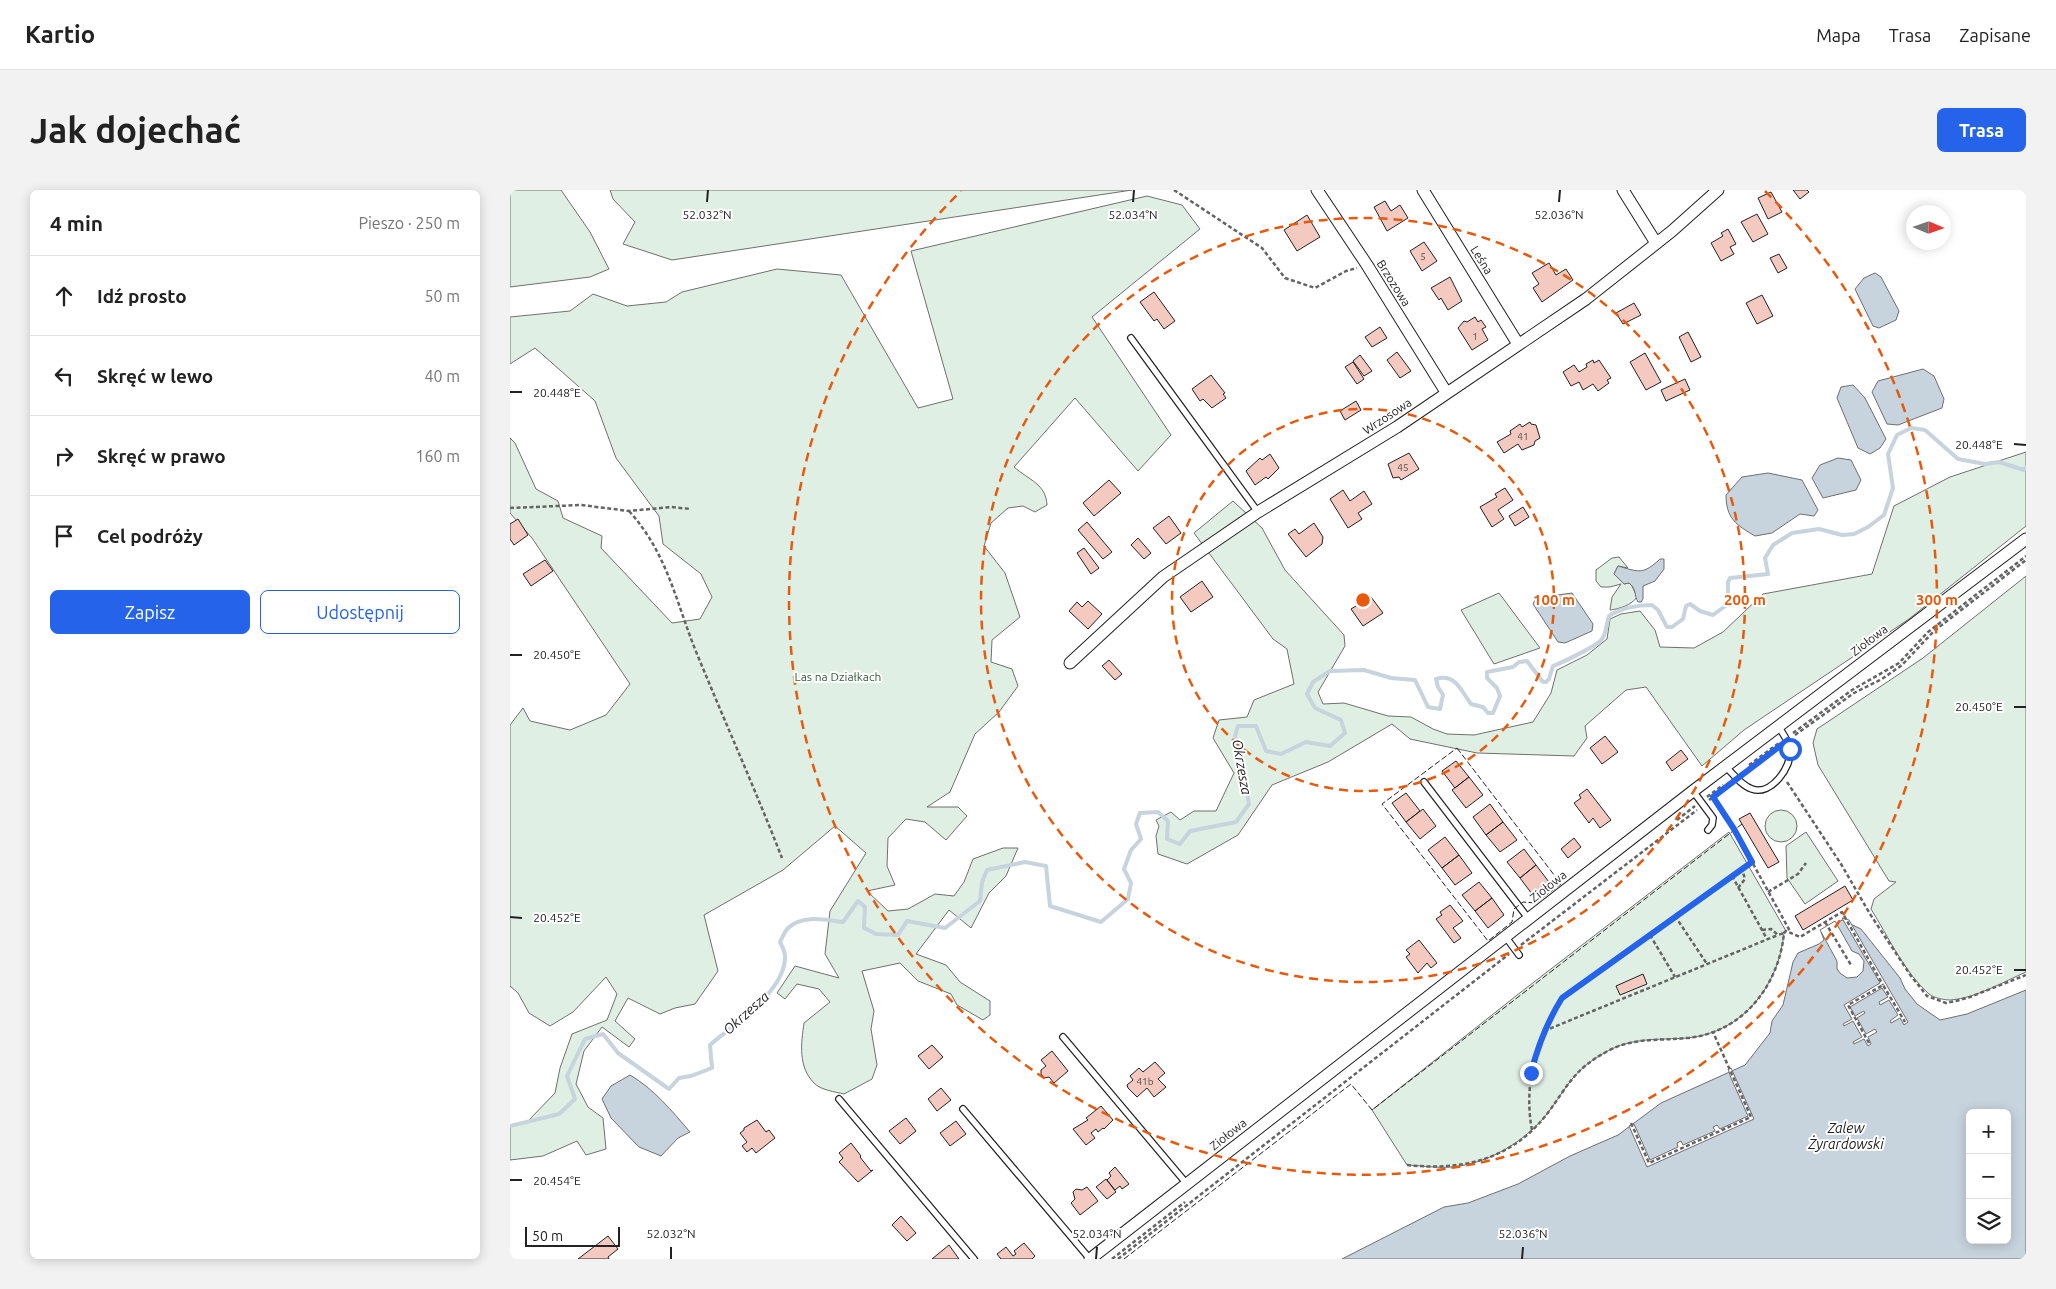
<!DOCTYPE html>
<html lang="pl">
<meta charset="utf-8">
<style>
:root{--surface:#fff;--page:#f2f2f2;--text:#222;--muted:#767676;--line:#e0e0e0;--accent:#2563eb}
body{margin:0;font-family:Ubuntu,sans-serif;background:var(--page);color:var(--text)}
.controls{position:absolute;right:15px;bottom:15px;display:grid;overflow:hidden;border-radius:8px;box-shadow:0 2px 12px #0003}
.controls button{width:45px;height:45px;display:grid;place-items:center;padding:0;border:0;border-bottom:1px solid var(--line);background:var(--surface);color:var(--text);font:25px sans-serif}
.compass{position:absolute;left:1396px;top:15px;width:45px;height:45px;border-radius:50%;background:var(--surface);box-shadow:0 2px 12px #0003;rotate:92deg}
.scale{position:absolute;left:15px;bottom:12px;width:95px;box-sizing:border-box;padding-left:5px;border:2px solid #222;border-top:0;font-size:14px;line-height:18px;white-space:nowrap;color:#222;-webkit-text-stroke:4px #fff;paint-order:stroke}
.stop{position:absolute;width:15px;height:15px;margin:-11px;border:4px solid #2563eb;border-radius:50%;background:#fff}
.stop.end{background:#2563eb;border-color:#fff;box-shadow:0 1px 5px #0008}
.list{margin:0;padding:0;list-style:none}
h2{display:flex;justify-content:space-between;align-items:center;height:65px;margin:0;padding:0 20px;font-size:21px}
h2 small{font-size:16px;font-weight:400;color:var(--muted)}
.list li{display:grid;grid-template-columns:32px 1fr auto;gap:15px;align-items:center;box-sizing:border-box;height:80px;padding:0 20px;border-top:1px solid var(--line)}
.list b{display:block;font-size:19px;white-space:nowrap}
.list em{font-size:16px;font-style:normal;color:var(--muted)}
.actions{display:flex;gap:10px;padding:15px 20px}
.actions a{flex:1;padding:11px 0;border:1px solid var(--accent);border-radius:8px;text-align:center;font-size:18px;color:var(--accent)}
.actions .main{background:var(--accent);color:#fff}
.icon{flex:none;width:28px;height:28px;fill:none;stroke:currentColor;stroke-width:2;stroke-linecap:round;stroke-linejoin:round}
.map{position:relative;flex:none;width:1516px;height:1069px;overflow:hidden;border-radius:8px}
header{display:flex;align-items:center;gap:30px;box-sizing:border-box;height:70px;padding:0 25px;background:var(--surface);border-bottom:1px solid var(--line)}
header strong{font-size:24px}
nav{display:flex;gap:28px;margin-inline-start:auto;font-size:18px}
.intro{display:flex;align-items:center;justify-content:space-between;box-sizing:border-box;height:120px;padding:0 30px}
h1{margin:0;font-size:35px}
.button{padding:12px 22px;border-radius:8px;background:var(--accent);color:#fff;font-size:18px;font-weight:700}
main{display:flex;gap:30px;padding:0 30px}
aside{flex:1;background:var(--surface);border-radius:8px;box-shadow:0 2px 12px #0003}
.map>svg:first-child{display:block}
</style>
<header>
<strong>Kartio</strong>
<nav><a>Mapa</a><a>Trasa</a><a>Zapisane</a></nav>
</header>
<div class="intro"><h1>Jak dojechać</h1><a class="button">Trasa</a></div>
<main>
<aside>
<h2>4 min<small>Pieszo · 250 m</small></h2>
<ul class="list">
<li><svg class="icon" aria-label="ahead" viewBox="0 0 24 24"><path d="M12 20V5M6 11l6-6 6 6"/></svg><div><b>Idź prosto</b></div><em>50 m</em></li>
<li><svg class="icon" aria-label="left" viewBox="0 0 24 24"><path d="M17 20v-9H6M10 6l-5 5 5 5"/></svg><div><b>Skręć w lewo</b></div><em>40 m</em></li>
<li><svg class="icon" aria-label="right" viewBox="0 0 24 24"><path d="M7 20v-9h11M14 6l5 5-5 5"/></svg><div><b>Skręć w prawo</b></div><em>160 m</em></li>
<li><svg class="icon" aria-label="arrive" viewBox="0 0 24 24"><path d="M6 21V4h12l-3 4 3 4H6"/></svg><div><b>Cel podróży</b></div></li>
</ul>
<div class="actions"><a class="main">Zapisz</a><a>Udostępnij</a></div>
</aside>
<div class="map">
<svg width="1516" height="1069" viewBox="0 0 1516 1069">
<rect width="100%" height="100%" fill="#fff"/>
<path fill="#e0efe3" stroke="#6f6f6f" d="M0,0h51l29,42 19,37 -19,8 -80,10z
M100,0h522l-460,70 -49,-16 12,-22 -22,-23z
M637,6l35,9 18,24 -108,88 79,118 -33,36 -63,-73 -61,69c15,13 32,17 33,38l-12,7 -12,-6 -15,2 -17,15 -7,23 21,27 15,44 -28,23 -1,22 21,7 6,17 -19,26 -24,22 -25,58 -23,15h31l9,9 -21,24 -21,-18 -19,-3 -18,19 -1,28 8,19 -28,6 21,20 20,-2 27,-15 19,2 10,-14 9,-23 30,-11h15l-12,28 -17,17 -18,35 -22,-18 -33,44 30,11 14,17 30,19v14l-7,5 -26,-15 -6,-11 -33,-13 -18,-18 -38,8 12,40 -3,18 6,36 -5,14 -28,15c-8,-2 -24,-4 -30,-11 -16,-16 -13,-40 -10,-60l26,-21 -11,-13 -22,-5 -12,15 -8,-6 18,-27 44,12 -14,-24 5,-43 36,-58 -31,-27 -52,44 -79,45 14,56 -23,33 -20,4 -15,6 -32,-16 -13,23 20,18 -6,8 -27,-20 -18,24 -8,33 12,23 15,11 3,31 -20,6 -9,-14 -34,15 -33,4v-35l18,-4 27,-28 5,-25 12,-34 35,-14 10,-26 -11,-17 -33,35 -23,14 -21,-13 -11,-20 -8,-7v-261l13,-17 7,13 40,9 36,-15 24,-31 -98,-146 -22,-25v-75l5,5 21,46 22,12 5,17 39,18 -1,12 71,75 28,-4 12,-22 -11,-23 -38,-30 -4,-28 -43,-58 -21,-57 -60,-53 -25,16v-47l60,-6 23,-17 34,12 39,-4 16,-10 95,-23 64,6 77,133 35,-9 -42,-148z
M1516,262v74l-117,93 -165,111 -42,36 -56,-79 -20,3 -41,36 2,12 -13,18 -97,-3 -67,-14 -18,-15 -64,38 -56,23 -34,50 -51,29 -29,-10 -2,-18 3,-10 -3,-6 15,-8 9,8 14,-9h22l18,-38 -21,-35 6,-18 28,-3 7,-17 40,-16 -7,-35 -14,-10 -79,-106 39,-32 29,27 23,42 59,65 1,11 -27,46 5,12 21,-1 44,13 23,1 22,12 14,5 27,1 59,-13 18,-29 6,-23 30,-15 20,-16 3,-20 11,-5 19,-3 15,19 5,17 34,1 29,-16 40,-38 109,-20 22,-68 56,-29z
M1109,367l9,11 -10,-2 -4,8 10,10 5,-1 3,3 5,11c-5,8 -18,12 -27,13l2,-13 9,-13 -11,3h-9l-5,-6v-11l16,-12z
M1516,386v396c-23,10 -50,26 -75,28 -7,0 -17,-2 -22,-6 -25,-22 -41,-58 -58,-85l3,-10 22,-17 -7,-1 -71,-116 -5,-22 4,-14 106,-71z
M989,403l41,55 -46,16 -33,-54z
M1255 636a16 16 0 1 1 32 0a16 16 0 1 1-32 0Z
M1219,642l57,99 -2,2c-5,52 -41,100 -97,105 -28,2 -55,-1 -81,14 -33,18 -38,34 -59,62 -21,26 -53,46 -87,52 -17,3 -35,0 -53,-1l-35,-55 149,-118z
M1296,642l32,49 -33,23 -18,-26 -1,-32z"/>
<path fill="#c7d3dd" stroke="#6f6f6f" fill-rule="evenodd" d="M1365,83l6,4 18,34 -3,9 -17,8 -6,-2 -18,-37 9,-11z
M1413,179l11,7 10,23 -2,9 -44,17 -11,-1 -15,-32 6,-11z
M1343,195l12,13 21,41 -6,9 -10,6 -12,-6 -21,-50 4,-11z
M1328,268l13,2 10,20 -5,10 -33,8 -11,-20 8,-13z
M1258,283l34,7 16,30 -4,6 -14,-2 -28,19 -17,3c-19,-11 -29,-18 -29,-41l16,-18z
M1150,369h4v10l-9,12 -12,5v13l-2,3h-3c-4,-6 -1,-13 -9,-19l-5,1 -10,-10 4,-8c21,6 25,9 42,-7z
M1062,403l21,31 -1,7 -27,12 -7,-1 -25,-38 3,-6z
M1332,730l19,9 39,49 5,11 12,15 23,16 27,-6 59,-24v269h-684l102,-52 24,-4 50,-19 52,-28 48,-21 43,-32 84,-38 25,-32 2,-12 11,-16 10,-43 5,-9 21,-9 5,-4 -3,-8zM1460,923h37v127h-37z
M120,885c24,14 42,36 60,57l-12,6 -17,18 -22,-9 -28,-29 -9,-19 9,-13z"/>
<path fill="#fff" stroke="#6f6f6f" d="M1332,728l7,2 59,102 -4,3 -4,-7 -9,5 -1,-2 8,-6 -9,-15 -9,5 -1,-3 9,-5 -6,-9 -32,19 5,9 9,-5 1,2 -8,5 9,16 9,-5 2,3 -9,5 3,7 -3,2 -4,-7 -10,5 -1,-2 9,-5 -9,-16 -9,5 -1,-2 9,-5 -8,-14 36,-22z
M1325,731l17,30 7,3 5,7 -1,10 -6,6 -10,1 -7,-5 -3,-4v-8l-17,-31z
M1221,878l23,51 -107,48 -18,-41 5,-2 16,36 28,-13 -1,-4 4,-2 2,4 32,-14 -2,-4 4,-2 3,4 28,-13 -17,-38 -3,-9z"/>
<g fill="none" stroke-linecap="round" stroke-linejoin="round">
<path stroke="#c7d3dd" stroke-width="4" d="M0,936l49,-12 16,-15 -8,-23 18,-37 18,-5 15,19 51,36 10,-11 12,-2 21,-8 -2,-23c24,-21 76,-54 75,-89 0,-5 -3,-10 -5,-14 2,-4 5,-11 8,-14 15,-14 38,-8 55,-6l15,-21 7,6 -1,21 12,6 22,1 9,-14 38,7 35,-27 2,-19 5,-12 38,-8 21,4 4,40 51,16 27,-23 3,-16 -7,-14 7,-19 10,-11 -5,-15 4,-11 18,-1 10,9 -1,18 13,5 10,-13 46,-9 13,-18 -8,-49 -6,-19 3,-10h18l10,25 15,3 25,-12 24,4 15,-13 -4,-13 -26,-12 -8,-14 6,-12 17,-11 34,-1 27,8 24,2 13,27 12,2 3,-14 -5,-8 -2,-8c20,-6 25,12 35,25l12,3 5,6h5l7,-17 -3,-8 -10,-10v-6l26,-5 6,-5 8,-1 16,21h3l3,-3 4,-13c8,-3 46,-21 49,-27 5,-7 4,-15 7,-23 11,-8 29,-11 43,-11l6,5 9,17h5l11,-8 3,-13 4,-2 10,7 13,4 15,-11v-22l2,-4 38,-4 -3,-16 8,-13 19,-12 27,-4 23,6 12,-1 14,-7 16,-12 9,-27 -5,-34 9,-19 14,-7 14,2 33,29 27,5 14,-2 25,8 2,-3"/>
</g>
<path fill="#f3c9c0" stroke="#222" d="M1283,0h14l2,2 -9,7z
M1261,2l11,20 -14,7 -10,-21z
M875,11l6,10 9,-6 8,13 -21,13 -13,-24z
M1247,24l11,20 -15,8 -12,-20z
M797,25l13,22 -23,14 -13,-21z
M1218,39l8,15 -6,3 4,7 -13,7 -10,-18 12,-7 -2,-3z
M914,52l13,19 -15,10 -12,-20z
M1269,64l8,14 -9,5 -8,-15z
M1039,73l7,12 10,-6 7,11 -31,22 -9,-14 6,-4 -7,-11z
M940,87l12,24 -14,9 -7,-12 -2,2 -8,-12z
M644,102l21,29 -11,8 -7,-10 -3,2 -14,-19z
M1252,105l11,21 -16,8 -11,-21z
M1124,113l7,12 -18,9 -7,-11z
M965,127l3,5 3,-2 5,7 -4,2 6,11 -16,10 -14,-22 6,-7 3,1z
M870,137l7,11 -15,9 -7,-10z
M1178,142l13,25 -10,5 -12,-25z
M887,162l14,19 -11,7 -13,-18z
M1135,163l16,29 -15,8 -16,-28z
M850,165l12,16 -8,5 -11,-15z
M1083,170l1,3 5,-3 12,18 -4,2 2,3 -11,8 -5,-7 -10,6 -4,-8 -8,4 -8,-14 11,-7 5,7 8,-5 -1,-3z
M843,172l11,17 -7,5 -12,-17z
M701,185l14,18 -2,1 3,4 -14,10 -9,-9 -3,2 -8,-12z
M1175,189l5,11 -24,11 -5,-11z
M846,211l5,9 -16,10 -5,-9z
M1020,232l1,2 5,1 4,13 -5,3 -1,4 -12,5 -4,-6 -14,9 -7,-11 14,-8 -1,-3 10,-7 2,3z
M899,263l10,16 -18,11 -2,-3 -6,1 -5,-14z
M760,264l9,14 -11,11 -2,-2 -11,8 -9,-14 14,-13 2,2z
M599,290l12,13 -27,23 -11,-13z
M995,298l8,12 -15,10 6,9 -12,8 -12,-20 17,-10 -2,-3z
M833,300l7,11 14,-10 8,13 -14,9 4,6 -14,9 -18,-29z
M1013,317l6,10 -14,9 -6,-10z
M659,326l12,17 -15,11 -13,-16z
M8,329l10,16 -14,10 -4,-6v-15z
M577,332l25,30 -9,7 -25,-29z
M804,333l9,14 -1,7 -16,13 -18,-23 7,-5 4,5z
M628,348l13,15 -7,6 -13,-14z
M574,358l15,20 -8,6 -14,-21z
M35,370l8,11 -22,15 -8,-12z
M692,391l11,16 -22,15 -11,-15z
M861,407l12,16 -20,13 -12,-17z
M578,411l14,13 -14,15 -19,-18 8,-9 5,5z
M599,470l13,14 -7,6 -13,-14z
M1095,546l13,16 -16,12 -12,-16z
M1171,560l7,9 -16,12 -6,-9z
M946,571l13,16 -14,11 -13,-17z
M959,587l14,18 -17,13 -14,-18z
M1077,599l24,31 -11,8 -7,-10 -4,5 -15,-20 7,-5 -2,-3z
M896,603l14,18 -14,11 -14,-19z
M980,614l13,18 -17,13 -13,-18z
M913,619l13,17 -16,13 -14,-17z
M1240,623l29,49 -11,6 -29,-49z
M993,632l14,18 -17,12 -14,-17z
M935,647l14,18 -17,13 -14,-18z
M1064,648l7,9 -13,11 -7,-9z
M1014,659l12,16 -16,13 -13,-16z
M949,665l13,18 -17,12 -13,-17z
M1026,675l13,17 -17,12 -12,-16z
M969,692l13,16 -17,13 -13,-16z
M1335,696l8,14 -50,30 -8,-14z
M982,708l12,17 -16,13 -13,-17z
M940,715l13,16 -10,7 8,10 -7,5 -18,-24 6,-4 -2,-3z
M909,750l18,23 -6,5 -4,-5 -9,10 -12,-16 4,-3 -4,-4z
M1133,784l4,10 -27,11 -4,-9z
M422,855l11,12 -14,12 -11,-13z
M542,861l16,20 -14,12 -5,-6 -5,1 -3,-4v-4l5,-4 -5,-6z
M645,872l10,11 -7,6 8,8 -12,10 -7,-9 -10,9 -9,-9 -1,-3 6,-5 -3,-4 9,-8 4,4z
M431,898l10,12 -14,11 -9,-12z
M591,916l12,14 -9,9 -1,-1 -5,4 -2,-3 -5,4 4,5 -9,7 -13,-16 15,-9 -2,-2z
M396,928l10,13 -16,13 -11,-13z
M247,930l9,12 3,-2 6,8 -19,15 -4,-5 -5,4 -5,-6 5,-4 -7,-9 4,-3v-2z
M446,931l10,13 -16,12 -10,-13z
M341,953l10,13 -1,1 11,14 2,-1 -15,12 -19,-20 4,-4 -4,-5z
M605,977l14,17 -7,5 -2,-3 -5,4 -8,-10 4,-4 -2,-3z
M596,989l10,13 -9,7 -11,-12z
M577,997l11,14 -18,14 -9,-12 4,-4 -2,-7 3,-3 6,1z
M391,1026l15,17 -9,8 -15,-16z
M98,1046l10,13 -10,8 1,2h-31z
M514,1053l11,13 -3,3h-31l-4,-5 9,-7 7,9 3,-2 -2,-3z
M439,1055l10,14h-27z"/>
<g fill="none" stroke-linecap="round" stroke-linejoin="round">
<g stroke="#222" stroke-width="8">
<path id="lane" d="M621,148l127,174
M1216,577c7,7 16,19 26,22 19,7 40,-22 38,-39 -1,-9 -7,-16 -12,-24
M914,592l104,136
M1183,601l20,27 -1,7 -4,5
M995,746l14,19
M553,847l124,147
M329,909l135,160
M453,919l127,150"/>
</g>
<g stroke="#222" stroke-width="13">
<path id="street" d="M807,0l50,75 79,127
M913,0l95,154
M1113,0l33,53
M560,473l93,-86 95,-65 139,-85 189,-128 86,-68 46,-41
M580,1069l603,-468 333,-252"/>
</g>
<path stroke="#646464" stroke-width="2.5" stroke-dasharray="4 2.5" stroke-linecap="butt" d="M664,0l88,58 23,30 30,10 31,-17 11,-3
M0,318l71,-3 48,6 42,-4 20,2
M119,321c39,43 47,92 68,143 28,68 58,135 85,204
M1283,543l59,-43 47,-27 29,-31 98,-76
M1285,545l59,-42 28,-14 20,-14 32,-34 92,-71
M1239,575l30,-22
M1235,583l35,-27
M1277,592l54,82 29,50 41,62 16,20 19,7 10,-2 14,-4 56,-22
M1197,607l16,-12
M1203,607l21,32 57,104
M1199,610l22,-16
M1167,630l18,-14
M1222,686l35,63
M1228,698l7,-9 -3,-10
M1258,702l30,-18 8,-11
M1165,726l32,48
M1315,732l26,43
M1252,740l9,-1 7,6 6,-2
M1140,745l25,42
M1011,755l176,-135
M1034,841l234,-96
M1359,853l-21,-38 35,-20 22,37
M1121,933l18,40 102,-46 -38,-85
M1022,940c-9,-47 5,-93 30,-132l190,-136
M897,975c55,6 104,-5 140,-51 21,-28 26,-44 59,-62 26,-15 53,-11 81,-14 56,-5 92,-53 97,-105l2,-2 14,6 42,-25 41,73
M602,1069l73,-57
M608,1069l391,-305"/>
<use href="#lane" stroke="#fff" stroke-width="5.5"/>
<use href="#street" stroke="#fff" stroke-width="11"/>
<path stroke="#222" stroke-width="1" stroke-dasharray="6 2.5" stroke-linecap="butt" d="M947,558l104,136 -25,19 -13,-1 -9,7 -2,13 -24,19 -106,-137z
M614,1069l227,-175 21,26 370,-286"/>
</g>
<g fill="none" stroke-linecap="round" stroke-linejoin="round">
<path stroke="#2563eb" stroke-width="6" d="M1021,883c7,-28 16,-51 31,-75l190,-136 -18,-33 -21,-32 75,-57 2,9"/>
</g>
<path fill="none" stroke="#222" stroke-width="2" d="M197,12l1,-12M623,12l1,-12M1049,12l1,-12M0,202h12M1504,254l12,1M0,465h12M1504,517h12M0,727l12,1M1504,780h12M0,990h12M161,1069v-12M586,1069l1,-12M1012,1069l1,-12"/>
<g fill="none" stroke="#e8590c" stroke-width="2.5" stroke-dasharray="9 6">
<circle cx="853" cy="410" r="191"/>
<circle cx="853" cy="410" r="382"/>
<path d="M1255 1A574 574 0 1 1 451 1"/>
</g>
<g text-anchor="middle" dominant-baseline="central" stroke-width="4" stroke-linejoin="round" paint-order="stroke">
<g font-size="10" fill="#564c4a">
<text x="913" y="66">5</text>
<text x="965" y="146">1</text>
<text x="1013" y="246">41</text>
<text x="893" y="277">45</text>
<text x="635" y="891">41b</text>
</g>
<g font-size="12" fill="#222" stroke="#fff">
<text transform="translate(972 70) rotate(58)">Leśna</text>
<text transform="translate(884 93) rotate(58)">Brzozowa</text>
<text transform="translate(877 226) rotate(-33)">Wrzosowa</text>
<text transform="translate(1359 450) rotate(-37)">Ziołowa</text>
<text transform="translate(1038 696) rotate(-38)">Ziołowa</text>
<text transform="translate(718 944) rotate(-38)">Ziołowa</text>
</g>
<g font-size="12" fill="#2f5e38" stroke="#fff">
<text x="328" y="486">Las na Działkach</text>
</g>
<g font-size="14" font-style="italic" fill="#222" stroke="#fff">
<text transform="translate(732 577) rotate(80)">Okrzesza</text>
<text transform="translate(236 823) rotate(-42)">Okrzesza</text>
<text x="1336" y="938">Zalew<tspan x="1336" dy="16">Żyrardowski</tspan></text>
</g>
</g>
<g font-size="12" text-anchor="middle" fill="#222" stroke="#fff" stroke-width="4" stroke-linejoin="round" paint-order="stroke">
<text x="197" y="29">52.032°N</text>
<text x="623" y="29">52.034°N</text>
<text x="1049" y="29">52.036°N</text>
<text x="47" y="207">20.448°E</text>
<text x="1469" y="259">20.448°E</text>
<text x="47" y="469">20.450°E</text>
<text x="1469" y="521">20.450°E</text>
<text x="47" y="732">20.452°E</text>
<text x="1469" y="784">20.452°E</text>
<text x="47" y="995">20.454°E</text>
<text x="161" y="1048">52.032°N</text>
<text x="587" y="1048">52.034°N</text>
<text x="1013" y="1048">52.036°N</text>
</g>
<circle cx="853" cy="410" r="8" fill="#e8590c" stroke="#fff" stroke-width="2.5"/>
<g font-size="15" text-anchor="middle" font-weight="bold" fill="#e8590c" stroke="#fff" stroke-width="4" stroke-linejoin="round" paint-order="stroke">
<text x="1044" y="415">100 m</text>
<text x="1235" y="415">200 m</text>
<text x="1427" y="415">300 m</text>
</g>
</svg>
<div class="controls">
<button>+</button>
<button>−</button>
<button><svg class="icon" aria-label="layers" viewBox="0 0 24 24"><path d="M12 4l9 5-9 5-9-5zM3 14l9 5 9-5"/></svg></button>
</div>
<svg class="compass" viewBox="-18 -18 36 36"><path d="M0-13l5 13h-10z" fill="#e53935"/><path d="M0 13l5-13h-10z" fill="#767676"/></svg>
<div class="scale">50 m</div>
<div class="stop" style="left:1280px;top:559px"></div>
<div class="stop end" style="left:1021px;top:883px"></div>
</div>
</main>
